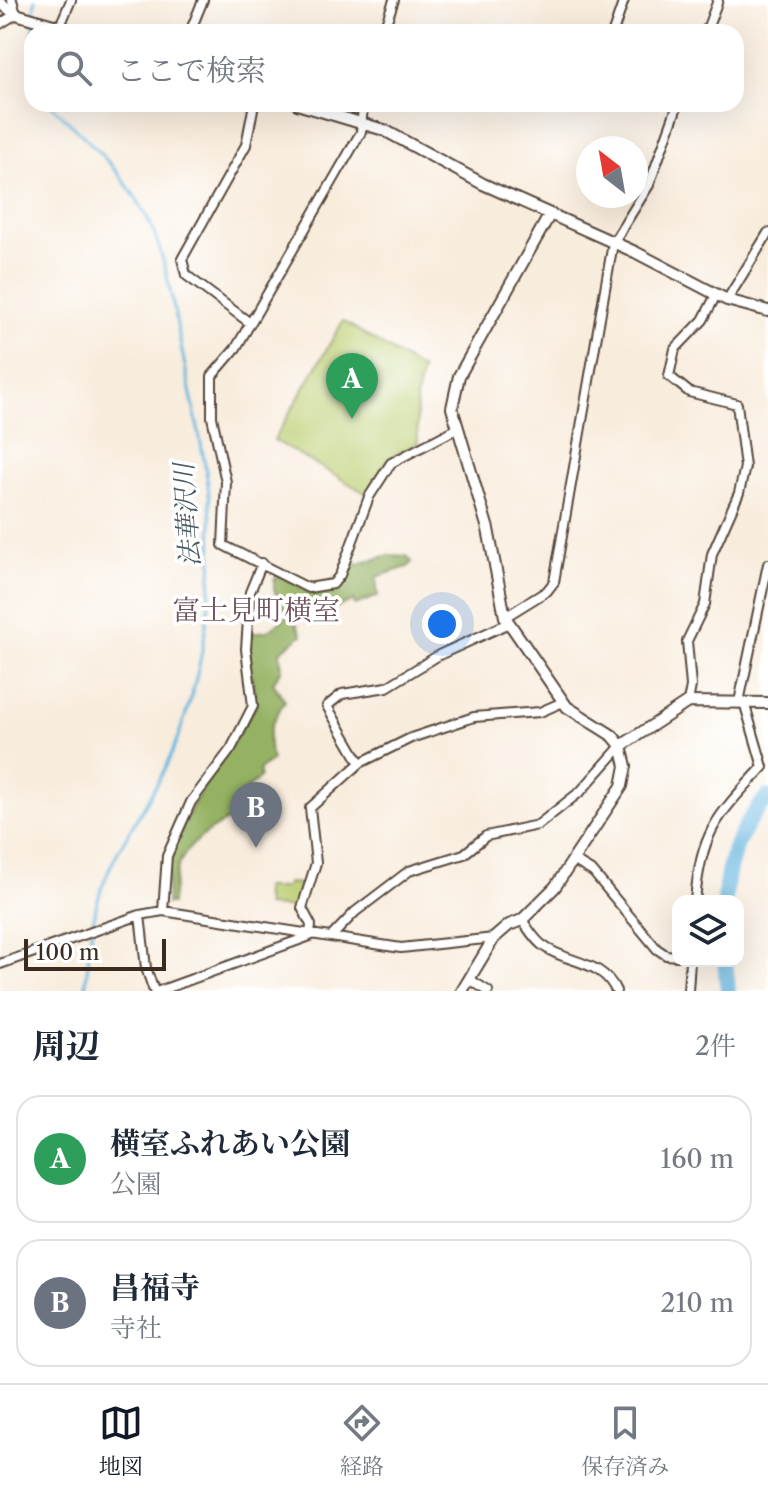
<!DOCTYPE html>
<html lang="ja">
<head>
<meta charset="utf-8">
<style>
	body { margin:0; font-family:"Libre Caslon Text","Noto Serif JP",serif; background:#f2f2f3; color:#1f2937 }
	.controls { position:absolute; right:24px; bottom:24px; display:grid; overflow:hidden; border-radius:16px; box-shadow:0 8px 32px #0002 }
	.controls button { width:72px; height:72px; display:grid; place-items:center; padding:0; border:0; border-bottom:2px solid #e0e1e3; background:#fff; color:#1f2937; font:40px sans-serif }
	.compass { position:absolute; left:576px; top:136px; width:72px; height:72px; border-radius:50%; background:#fff; box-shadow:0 8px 32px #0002; rotate:329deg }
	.scale { position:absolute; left:24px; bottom:20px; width:142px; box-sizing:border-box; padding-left:8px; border:4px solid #3b2a1e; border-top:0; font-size:22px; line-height:28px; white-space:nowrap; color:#3b2a1e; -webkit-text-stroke:6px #fff; paint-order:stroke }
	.you { position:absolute; left:442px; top:624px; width:28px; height:28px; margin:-20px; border:6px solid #fff; border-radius:50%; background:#1a73e8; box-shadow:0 0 0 12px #1a73e833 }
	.badge { display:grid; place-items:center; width:52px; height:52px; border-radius:50%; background:#111827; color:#fff; font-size:26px; font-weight:700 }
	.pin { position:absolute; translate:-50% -66px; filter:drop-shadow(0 2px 4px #0008) }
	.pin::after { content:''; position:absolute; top:42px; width:28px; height:24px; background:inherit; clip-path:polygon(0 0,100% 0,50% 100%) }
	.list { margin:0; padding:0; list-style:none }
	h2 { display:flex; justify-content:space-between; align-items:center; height:104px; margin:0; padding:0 32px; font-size:34px }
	h2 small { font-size:26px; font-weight:400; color:#747a83 }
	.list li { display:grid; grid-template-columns:52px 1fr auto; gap:24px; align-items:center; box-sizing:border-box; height:128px; margin:0 16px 16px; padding:0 16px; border:2px solid #e0e1e3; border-radius:24px }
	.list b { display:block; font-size:30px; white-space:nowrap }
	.list p { margin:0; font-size:26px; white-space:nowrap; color:#747a83 }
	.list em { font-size:26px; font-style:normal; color:#747a83 }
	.icon { flex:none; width:44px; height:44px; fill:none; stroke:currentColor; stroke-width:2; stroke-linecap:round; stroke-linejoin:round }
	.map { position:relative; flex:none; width:768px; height:991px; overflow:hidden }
	.search { position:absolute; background:#fff; box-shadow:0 8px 32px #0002; left:24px; right:24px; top:24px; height:88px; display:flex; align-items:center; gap:20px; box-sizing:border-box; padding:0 28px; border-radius:24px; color:#747a83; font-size:30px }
	.sheet { height:392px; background:#fff }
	nav { display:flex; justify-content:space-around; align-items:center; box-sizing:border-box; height:112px; border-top:2px solid #e0e1e3; background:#fff; font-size:22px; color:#747a83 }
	nav a { display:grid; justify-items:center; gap:4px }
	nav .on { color:#111827 }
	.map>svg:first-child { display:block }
	.green { fill:#bccf72; stroke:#7c7c48; stroke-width:2 }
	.forest { fill:#95b264; stroke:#686e41; stroke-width:2 }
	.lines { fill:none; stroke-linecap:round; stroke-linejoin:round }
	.stream { stroke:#65b5df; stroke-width:3 }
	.river { stroke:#65b5df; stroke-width:16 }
	.minor-casing { stroke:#57473a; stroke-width:12 }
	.tertiary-casing { stroke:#57473a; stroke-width:14 }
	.minor { stroke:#fff; stroke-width:8 }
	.tertiary { stroke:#fff; stroke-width:10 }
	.labels { text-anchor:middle; stroke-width:7; stroke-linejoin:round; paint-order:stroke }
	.water-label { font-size:26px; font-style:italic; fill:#4a5b62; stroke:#fff }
	.quarter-label { font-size:28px; fill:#6f545c; stroke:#fff }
</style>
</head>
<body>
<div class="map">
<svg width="768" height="991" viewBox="0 0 768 991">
	<rect width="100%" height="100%" fill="#fff"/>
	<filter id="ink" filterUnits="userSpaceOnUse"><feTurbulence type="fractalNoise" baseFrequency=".0125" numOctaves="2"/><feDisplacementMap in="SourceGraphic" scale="16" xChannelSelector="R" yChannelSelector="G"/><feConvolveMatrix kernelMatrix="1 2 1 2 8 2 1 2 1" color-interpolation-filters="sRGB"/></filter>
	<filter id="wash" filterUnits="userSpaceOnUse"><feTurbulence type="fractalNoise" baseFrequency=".006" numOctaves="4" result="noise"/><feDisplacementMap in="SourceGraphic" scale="32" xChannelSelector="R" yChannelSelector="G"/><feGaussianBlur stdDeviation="1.8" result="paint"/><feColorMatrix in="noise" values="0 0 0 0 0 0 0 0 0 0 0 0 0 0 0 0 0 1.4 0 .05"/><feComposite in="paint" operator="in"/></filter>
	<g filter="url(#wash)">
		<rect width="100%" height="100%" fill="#f8ecdc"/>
		<path class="green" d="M343,321L422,370L416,398L418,443L388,459L367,494L274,440Z
			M287,883L302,884L299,908L266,906L264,888H286Z"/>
		<path class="forest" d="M389,555L407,556L412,562L408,567L376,577L378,596L355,605L353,601L337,607L327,602L293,617L302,635L280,652L282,669L273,683L285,701C271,722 264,735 272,760L259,770L260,777L240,796L250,813C226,818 194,837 181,860C175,870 174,892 171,904H166L169,857L194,803L256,706L249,663L251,633L267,631L287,617L274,590V580L280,575L307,591L344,575L348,567Z"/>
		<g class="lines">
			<path class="stream" d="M34,16L35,0
				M33,32L34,24
				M50,104C86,139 120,168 145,213C166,253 172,302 181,346C189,388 199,429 206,471C220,562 208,664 173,750C154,799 118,840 101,890C90,921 89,958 85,991"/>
			<path class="river" d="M725,901C726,862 741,824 768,797
				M725,961L728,991"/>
		</g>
	</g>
	<g filter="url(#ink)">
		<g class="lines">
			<defs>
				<path id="minor" d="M0,24L16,14L12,0
					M60,26L71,0
					M190,32L203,0
					M383,32L394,0
					M613,32L624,0
					M706,32L718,0
					M363,104L361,132L236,348L212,376V417L226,482L223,545L308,588L333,584L340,575L369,497L391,463L458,428
					M727,300L768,233
					M250,323L186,275L182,259L246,145L254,104
					M505,617L547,591L554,582L613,243L649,185L678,104
					M688,702L691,686L687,641L705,604L712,554L739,493L745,467L737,404L689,392L669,376L675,349L703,320L716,295
					M739,702L768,564
					M360,763L327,706L342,694L387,687L439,655L509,623
					M573,860L593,872L657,949L666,955L678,956
					M695,901C701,831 717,816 763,767L744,702
					M163,911L167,856L191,802L231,749L253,706L246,649L250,592L262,563
					M140,915L146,968L154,991
					M522,920C528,928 534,939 542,945C566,964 602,959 616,991
					M332,936L355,912L409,871L464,854L486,836L538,825L581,791L621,746
					M0,964L140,915L163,911L401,948L494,938
					M469,979L488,991
					M159,991L310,936L311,925L302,908L316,863L310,808L360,763L411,738L474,717L540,712L563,702
					M688,991L690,961"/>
				<path id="tertiary" d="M0,3L16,14L77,32
					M297,104L384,130L483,184L635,252L727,300L768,311
					M621,746L688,702L768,703
					M462,991L494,938L509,925L522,920L555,887L622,786L626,766L621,746L613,736L567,707L505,617L488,529L452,408L459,376L550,214"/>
			</defs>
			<use href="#minor" class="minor-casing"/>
			<use href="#tertiary" class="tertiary-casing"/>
			<use href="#minor" class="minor"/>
			<use href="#tertiary" class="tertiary"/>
		</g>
	</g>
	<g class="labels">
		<g class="water-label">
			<text transform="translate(187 515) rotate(-94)" y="9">法華沢川</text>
		</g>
		<g class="quarter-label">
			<text x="256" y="620">富士見町横室</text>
		</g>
	</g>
</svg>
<div class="controls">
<button><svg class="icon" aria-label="layers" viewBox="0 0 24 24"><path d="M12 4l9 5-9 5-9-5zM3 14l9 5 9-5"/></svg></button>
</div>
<svg class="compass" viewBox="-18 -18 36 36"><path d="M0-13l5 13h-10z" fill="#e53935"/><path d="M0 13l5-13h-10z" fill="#747a83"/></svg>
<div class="scale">100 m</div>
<div class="you"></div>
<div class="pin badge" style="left:352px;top:419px;background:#2e9e5b">A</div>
<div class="pin badge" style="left:256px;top:848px;background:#6b7280">B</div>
<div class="search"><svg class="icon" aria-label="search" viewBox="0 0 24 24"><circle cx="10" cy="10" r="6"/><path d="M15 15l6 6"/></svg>ここで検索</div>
</div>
<section class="sheet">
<h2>周辺<small>2件</small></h2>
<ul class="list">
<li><span class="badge" style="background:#2e9e5b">A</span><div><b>横室ふれあい公園</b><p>公園</p></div><em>160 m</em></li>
<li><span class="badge" style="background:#6b7280">B</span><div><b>昌福寺</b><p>寺社</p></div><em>210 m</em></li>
</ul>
</section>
<nav>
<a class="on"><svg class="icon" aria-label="map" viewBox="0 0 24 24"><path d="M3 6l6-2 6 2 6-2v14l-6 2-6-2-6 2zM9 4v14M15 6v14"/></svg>地図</a>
<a><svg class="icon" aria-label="directions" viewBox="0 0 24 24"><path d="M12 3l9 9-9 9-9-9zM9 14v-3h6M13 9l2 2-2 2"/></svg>経路</a>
<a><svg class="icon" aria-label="saved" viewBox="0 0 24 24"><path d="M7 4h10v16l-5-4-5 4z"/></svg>保存済み</a>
</nav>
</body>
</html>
